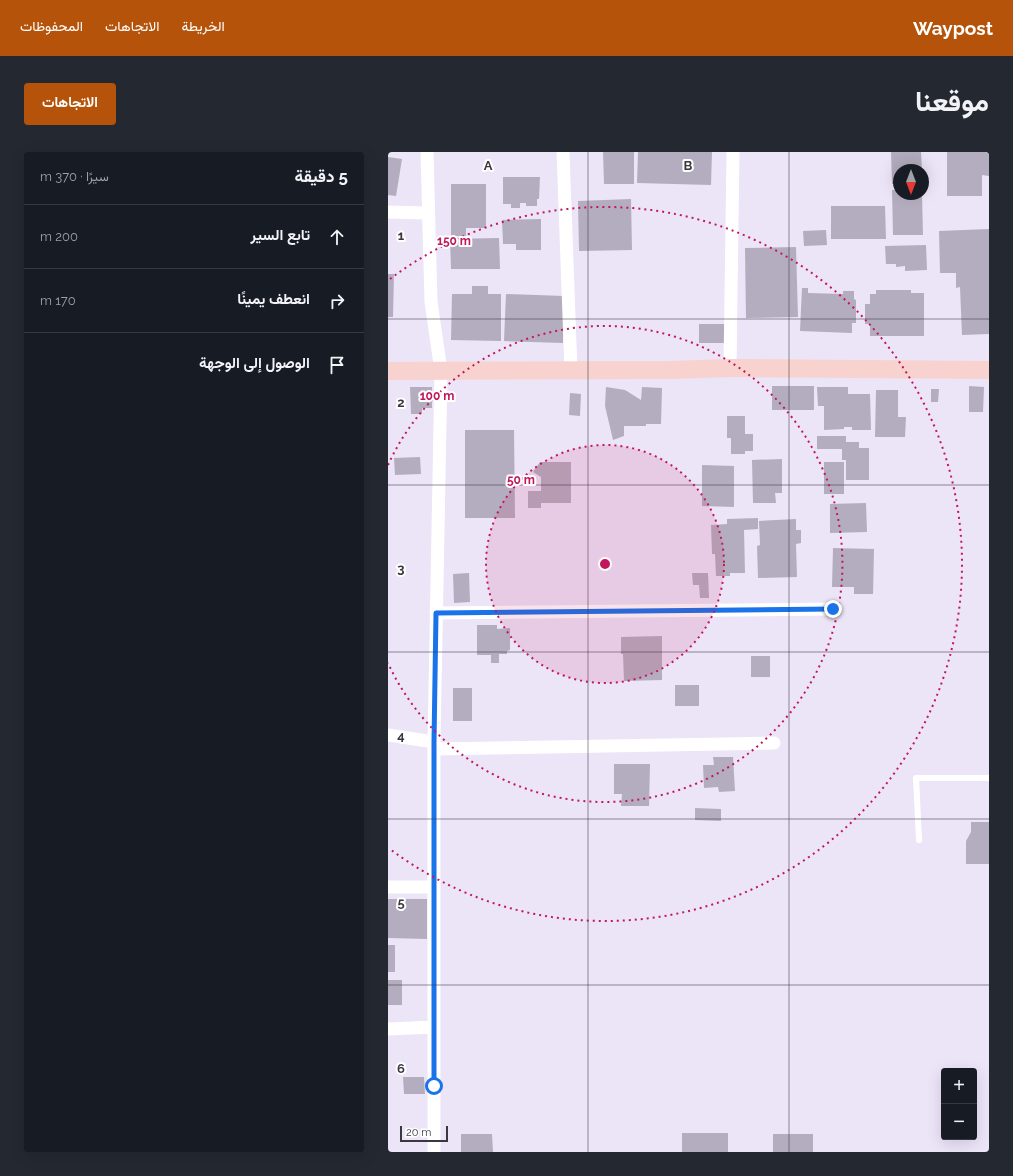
<!DOCTYPE html>
<html lang="ar">
<head>
<meta charset="utf-8">
<style>
	body { margin:0; font-family:Raleway,Vazirmatn,sans-serif; background:#242831; color:#f1f3f6; direction:rtl }
	.controls { position:absolute; right:12px; bottom:12px; display:grid; overflow:hidden; border-radius:4px; box-shadow:0 4px 16px #0002 }
	.controls button { width:36px; height:36px; display:grid; place-items:center; padding:0; border:0; border-bottom:1px solid #363941; background:#171b24; color:#f1f3f6; font:20px sans-serif }
	.compass { position:absolute; left:505px; top:12px; width:36px; height:36px; border-radius:50%; background:#171b24; box-shadow:0 4px 16px #0002; rotate:180deg }
	.scale { position:absolute; left:12px; bottom:10px; width:48px; box-sizing:border-box; padding-left:4px; border:2px solid #3a373f; border-top:0; font-size:11px; line-height:14px; white-space:nowrap; color:#3a373f; -webkit-text-stroke:3px #fff; paint-order:stroke }
	.stop { position:absolute; width:12px; height:12px; margin:-9px; border:3px solid #1a73e8; border-radius:50%; background:#fff }
	.stop.end { background:#1a73e8; border-color:#fff; box-shadow:0 1px 4px #0008 }
	.list { margin:0; padding:0; list-style:none }
	h2 { display:flex; justify-content:space-between; align-items:center; height:52px; margin:0; padding:0 16px; font-size:17px }
	h2 small { font-size:13px; font-weight:400; color:#9ea1a6 }
	.list li { display:grid; grid-template-columns:26px 1fr auto; gap:12px; align-items:center; box-sizing:border-box; height:64px; padding:0 16px; border-top:1px solid #363941 }
	.list b { display:block; font-size:15px; white-space:nowrap }
	.list em { font-size:13px; font-style:normal; color:#9ea1a6 }
	.icon { flex:none; width:22px; height:22px; fill:none; stroke:currentColor; stroke-width:2; stroke-linecap:round; stroke-linejoin:round }
	.map { position:relative; flex:none; width:601px; height:1000px; overflow:hidden; direction:ltr; border-radius:4px }
	header { display:flex; align-items:center; gap:24px; box-sizing:border-box; height:56px; padding:0 20px; background:#b45309; color:#fff }
	header strong { font-size:19px }
	nav { display:flex; gap:22px; margin-inline-start:auto; font-size:14px }
	.intro { display:flex; align-items:center; justify-content:space-between; box-sizing:border-box; height:96px; padding:0 24px }
	h1 { margin:0; font-size:28px }
	.button { padding:10px 18px; border-radius:4px; background:#b45309; color:#fff; font-size:14px; font-weight:700 }
	main { display:flex; gap:24px; padding:0 24px }
	aside { flex:1; background:#171b24; border-radius:4px; box-shadow:0 4px 16px #0002 }
	.map>svg:first-child { display:block }
	.building { fill:#b4adbf }
	.lines { fill:none; stroke-linecap:round; stroke-linejoin:round }
	.lane { stroke:#fff; stroke-width:6 }
	.street { stroke:#fff; stroke-width:13 }
	.secondary { stroke:#f7d2cf; stroke-width:18 }
	.route { stroke:#1a73e8; stroke-width:5 }
	.grid { fill:none; stroke:#3a373f; stroke-width:1; stroke-opacity:0.55 }
	.ring { fill:none; stroke:#c2185b; stroke-width:2; stroke-dasharray:2 4 }
	.grid-label { font-size:13px; text-anchor:middle; font-weight:bold; fill:#3a373f; stroke:#fff; stroke-width:4; stroke-linejoin:round; paint-order:stroke }
	.centre { fill:#c2185b; stroke:#fff; stroke-width:2 }
	.ring-label { font-size:12px; text-anchor:middle; font-weight:bold; fill:#c2185b; stroke:#fff; stroke-width:4; stroke-linejoin:round; paint-order:stroke }
</style>
</head>
<body>
<header>
<strong>Waypost</strong>
<nav><a>الخريطة</a><a>الاتجاهات</a><a>المحفوظات</a></nav>
</header>
<div class="intro"><h1>موقعنا</h1><a class="button">الاتجاهات</a></div>
<main>
<div class="map">
<svg width="601" height="1000" viewBox="0 0 601 1000">
	<rect width="100%" height="100%" fill="#ece4f7"/>
	<path class="building" d="M215,0H246V32H216Z
		M250,0H324L323,33L249,31Z
		M503,0H533L534,18H511V32H504Z
		M559,0H601V24L594,23V44H559Z
		M0,5L14,7L8,44L0,43Z
		M115,25H152L151,47H149V54H138V51H132V56H123V52H115Z
		M63,32H98V76H78V84H63Z
		M504,38H511V42H534L535,83H505Z
		M243,47L244,98L191,99L190,49Z
		M443,54H497L498,87H443Z
		M153,67V98H128V92H115L114,68Z
		M601,77V182L574,183L572,135L568,136V121H552L551,79Z
		M438,78L439,93L416,94L415,79Z
		M111,86L112,117H63L62,87Z
		M538,93L539,118L517,119V114L508,115V112H498L497,94Z
		M408,95L410,165L358,166L357,96Z
		M0,122H6L5,165H0Z
		M84,134H100V142H113V189L63,188L64,142H84Z
		M414,136H420V141L455,142V139H466V147L468,148V171H464V181L412,179Z
		M488,138H523V141H536V184H482V172H477V152H482V142H488Z
		M118,142L176,144L175,191L116,189Z
		M311,172H337V191H311Z
		M384,234H426V258H384Z
		M581,234L596,235L595,260H581Z
		M22,235H44V256H34V262H23Z
		M218,235L237,238L253,248L254,235L274,236L273,272H258V274H236V284L225,288L217,254Z
		M429,235H460V242H482L483,278H464V275H456V277L436,278V254H430Z
		M543,237H551L550,250H543Z
		M488,238H510V265H518L517,285H487Z
		M182,241L193,242L192,264L181,263Z
		M339,264H357V282H365V299H357V302H343V286H339Z
		M77,278H126L127,366H77Z
		M429,284H458V290H471V296H481V328H458V308H454V297H429Z
		M32,305L33,322L7,323L6,306Z
		M394,307V341H387L388,351H365L364,308Z
		M152,310H183V351H153V356H140V339H153V325L145,320Z
		M436,310H456V342H436Z
		M314,313L346,314V355L314,354Z
		M478,351L479,380L442,381V352Z
		M370,366V377L356,378L357,421H342V424H328L327,402H324L323,373L339,372V367Z
		M408,367V378H413V391L408,392L409,425L370,426L369,394L372,393L371,369Z
		M445,396L486,397L485,442H466V435H444Z
		M81,421L82,450L66,451L65,422Z
		M304,421H320L321,446H312L311,433H305Z
		M89,473H109V477L122,476V498L119,499V502H111V511H103V503H89Z
		M274,484V528L236,529L235,502H233V485Z
		M363,504H382V525H363Z
		M287,533H311V554H287Z
		M65,536H84V569H65Z
		M325,605H345L347,639L331,640L330,635L316,636L315,613H326Z
		M226,612H262L261,654H233L234,642H226Z
		M307,656L333,657V669L307,668Z
		M583,670H601V712H578V689L583,680Z
		M0,747H39V787L0,786Z
		M0,793H7V820H0Z
		M0,828H14V853H0Z
		M15,925H36L37,942H16Z
		M294,981H340V1000H294Z
		M73,982H104L105,1000H73Z
		M385,982H425V1000H385Z"/>
	<g class="lines">
		<path class="lane" d="M531,688L528,626H601"/>
		<path class="street" d="M39,0L43,150L53,219L46,590V1000
			M175,0L183,219
			M0,60L40,61
			M342,216L345,0
			M48,461L445,457
			M0,583L46,590
			M46,597L386,591
			M0,735H46
			M0,877L46,875"/>
		<path class="secondary" d="M0,219L283,218L342,216L601,218"/>
	</g>
	<g class="lines">
		<path class="route" d="M46,934V590L48,461L445,457"/>
	</g>
	<path class="grid" d="M200,0V1000M401,0V1000M0,167H601M0,333H601M0,500H601M0,667H601M0,833H601"/>
	<circle cx="217" cy="412" r="119" fill="#c2185b" fill-opacity=".12"/>
	<g class="ring">
		<circle cx="217" cy="412" r="119"/>
		<path d="M0 313A238 238 0 1 1 0 511"/>
		<path d="M2 127A357 357 0 1 1 2 697"/>
	</g>
	<g class="grid-label">
		<text x="100" y="18">A</text>
		<text x="300" y="18">B</text>
		<text x="13" y="88">1</text>
		<text x="13" y="255">2</text>
		<text x="13" y="421">3</text>
		<text x="13" y="588">4</text>
		<text x="13" y="755">5</text>
		<text x="13" y="921">6</text>
	</g>
	<circle cx="217" cy="412" r="6" class="centre"/>
	<g class="ring-label">
		<text x="66" y="93">150 m</text>
		<text x="49" y="248">100 m</text>
		<text x="133" y="332">50 m</text>
	</g>
</svg>
<div class="controls">
<button>+</button>
<button>−</button>
</div>
<svg class="compass" viewBox="-18 -18 36 36"><path d="M0-13l5 13h-10z" fill="#e53935"/><path d="M0 13l5-13h-10z" fill="#9ea1a6"/></svg>
<div class="scale">20 m</div>
<div class="stop" style="left:46px;top:934px"></div>
<div class="stop end" style="left:445px;top:457px"></div>
</div>
<aside>
<h2>5 دقيقة<small>سيرًا · 370 m</small></h2>
<ul class="list">
<li><svg class="icon" aria-label="ahead" viewBox="0 0 24 24"><path d="M12 20V5M6 11l6-6 6 6"/></svg><div><b>تابع السير</b></div><em>200 m</em></li>
<li><svg class="icon" aria-label="right" viewBox="0 0 24 24"><path d="M7 20v-9h11M14 6l5 5-5 5"/></svg><div><b>انعطف يمينًا</b></div><em>170 m</em></li>
<li><svg class="icon" aria-label="arrive" viewBox="0 0 24 24"><path d="M6 21V4h12l-3 4 3 4H6"/></svg><div><b>الوصول إلى الوجهة</b></div></li>
</ul>
</aside>
</main>
</body>
</html>
